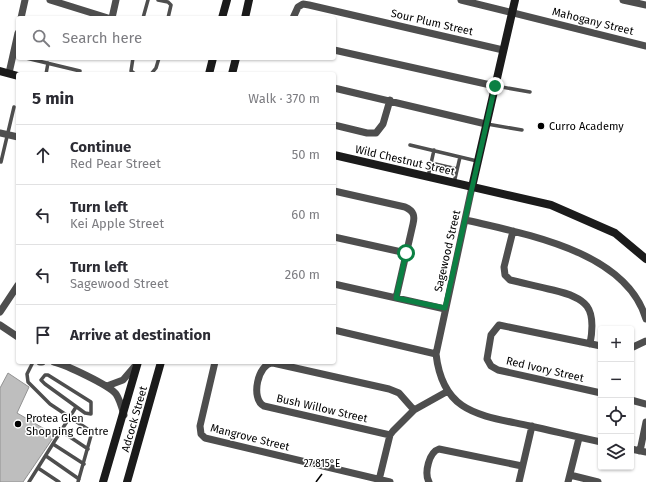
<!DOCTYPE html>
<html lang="en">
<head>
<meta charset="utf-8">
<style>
	body { margin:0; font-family:"Fira Sans",sans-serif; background:#f2f2f3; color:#2b2b33 }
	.controls { position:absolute; right:12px; bottom:12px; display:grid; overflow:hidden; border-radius:4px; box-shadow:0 1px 3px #0004 }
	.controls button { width:36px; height:36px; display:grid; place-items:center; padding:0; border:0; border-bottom:1px solid #e1e1e2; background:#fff; color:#2b2b33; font:20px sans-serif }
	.stop { position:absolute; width:12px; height:12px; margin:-9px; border:3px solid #0b8043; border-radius:50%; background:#fff }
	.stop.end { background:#0b8043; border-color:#fff; box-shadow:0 1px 4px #0008 }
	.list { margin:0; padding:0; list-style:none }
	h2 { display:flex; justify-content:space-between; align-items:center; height:52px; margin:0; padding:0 16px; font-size:17px }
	h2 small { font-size:13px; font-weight:400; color:#7c7c81 }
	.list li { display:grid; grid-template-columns:26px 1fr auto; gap:12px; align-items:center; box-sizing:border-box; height:60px; padding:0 16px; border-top:1px solid #e1e1e2 }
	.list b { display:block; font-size:15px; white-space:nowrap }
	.list p { margin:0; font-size:13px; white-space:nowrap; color:#7c7c81 }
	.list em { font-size:13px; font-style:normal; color:#7c7c81 }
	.icon { flex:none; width:22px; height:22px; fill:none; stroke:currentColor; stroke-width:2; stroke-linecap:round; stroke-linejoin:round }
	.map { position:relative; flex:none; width:646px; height:482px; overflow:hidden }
	.search { position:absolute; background:#fff; box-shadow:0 1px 3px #0004; left:16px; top:16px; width:320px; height:44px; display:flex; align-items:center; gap:10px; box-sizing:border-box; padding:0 14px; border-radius:4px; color:#7c7c81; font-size:15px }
	.panel { position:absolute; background:#fff; box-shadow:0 1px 3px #0004; left:16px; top:72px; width:320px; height:292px; border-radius:4px }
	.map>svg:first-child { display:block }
	.building { fill:#bebebe; stroke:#929292 }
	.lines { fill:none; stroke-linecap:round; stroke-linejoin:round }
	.lane { stroke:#4e4e4e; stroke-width:3.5 }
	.street { stroke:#4e4e4e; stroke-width:7 }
	.secondary { stroke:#1b1b1b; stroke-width:8 }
	.route { stroke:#0b8043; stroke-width:5 }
	.ticks { fill:none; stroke:#000; stroke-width:1.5 }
	.poi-dot { fill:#000; stroke:#fff; stroke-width:1.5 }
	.labels { text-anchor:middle; stroke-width:3; stroke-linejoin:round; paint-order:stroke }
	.street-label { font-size:11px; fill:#000; stroke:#fff }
	.poi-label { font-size:11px; fill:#000; stroke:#fff; text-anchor:start }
	.ticks-label { font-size:10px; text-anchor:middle; fill:#000; stroke:#fff; stroke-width:3; stroke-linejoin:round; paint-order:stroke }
</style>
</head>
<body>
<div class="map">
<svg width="646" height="482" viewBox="0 0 646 482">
	<rect width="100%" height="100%" fill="#fff"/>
	<path class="building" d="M8,373L29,387L17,413L55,435L23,482H0V388Z"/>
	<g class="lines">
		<path class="lane" d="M158,0L168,2L171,5L168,18
			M143,18L148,0
			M26,58L80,71
			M133,58L131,71L135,74
			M46,74L48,63
			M151,74L156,68L159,58
			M496,86L530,92
			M487,124L522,130
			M410,145L477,161
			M1,162L14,107
			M431,163L457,169
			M428,177L434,150
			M454,183L460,157
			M33,362L27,374L28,382L50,404L92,432L78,482
			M45,375H48L91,402V414L85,413L45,384L41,380Z
			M61,431L88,449
			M53,444L84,464
			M46,456L79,479
			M38,468L59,482
			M29,482L76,407"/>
		<path class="street" d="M50,0L108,18
			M461,0L646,46
			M623,0L646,5
			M21,18L25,0
			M112,18L116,0
			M293,18L298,7L303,4L309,5L503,50
			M334,50L495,86
			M9,73L18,33
			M334,88L486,124
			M334,125L367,133H376L383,124L390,100
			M0,133L18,137
			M472,187L436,354C443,414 480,415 530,426C553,431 577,437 601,442
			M334,191L405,207C414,211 415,216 413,224L396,298
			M466,220C525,234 626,251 646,319
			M513,231L504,267L505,275L510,280C524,283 538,287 553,290C587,298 597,307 590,344
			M334,237L406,253
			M334,284L445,309
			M0,312L18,285
			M0,325L18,337
			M334,330L436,354
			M601,346L499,325L491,335L487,359L491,366L498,370L601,393
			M631,348L646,341
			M40,362H42
			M54,362C66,365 109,385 116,394C120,400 122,408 124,415
			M215,362L200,426L201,434L205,438L390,482
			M107,386L123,380L135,366
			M631,400L646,404
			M390,435L264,406C250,399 258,363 273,363L389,389L399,393L414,410
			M631,449L646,452
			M640,451L646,422
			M570,475L598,482
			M379,480L390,435L393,431L414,410L448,391
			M429,482C424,473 429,452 439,449L522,466
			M519,482L532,426
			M568,482L579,438"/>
		<path class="secondary" d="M222,18L227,0
			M245,18L249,0
			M0,71L18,76
			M209,74L213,58
			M232,74L236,58
			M334,155L551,205L615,233L646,259
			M472,187L515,0
			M103,482L138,362
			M127,482L161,362"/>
	</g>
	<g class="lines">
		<path class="route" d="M406,253L396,298L445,308L495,86"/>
	</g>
	<path class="ticks" d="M316,482L322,474"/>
	<g class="poi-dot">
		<circle cx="541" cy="126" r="4"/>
		<circle cx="18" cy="424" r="4"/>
	</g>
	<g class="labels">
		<g class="street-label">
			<text transform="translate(593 21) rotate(14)" y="4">Mahogany Street</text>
			<text transform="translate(432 22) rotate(13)" y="4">Sour Plum Street</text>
			<text transform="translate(405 160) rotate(13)" y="4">Wild Chestnut Street</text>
			<text transform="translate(447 251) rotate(-77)" y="4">Sagewood Street</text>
			<text transform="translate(545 369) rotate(13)" y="4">Red Ivory Street</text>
			<text transform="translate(322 408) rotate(13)" y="4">Bush Willow Street</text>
			<text transform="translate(134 419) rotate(-74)" y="4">Adcock Street</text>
			<text transform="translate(250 437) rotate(14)" y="4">Mangrove Street</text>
		</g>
		<g class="poi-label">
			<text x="549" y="130">Curro Academy</text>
			<text x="26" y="422">Protea Glen<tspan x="26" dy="13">Shopping Centre</tspan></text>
		</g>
	</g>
	<g class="ticks-label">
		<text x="322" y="467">27.815°E</text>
	</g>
</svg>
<div class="controls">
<button>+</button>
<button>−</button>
<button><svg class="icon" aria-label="locate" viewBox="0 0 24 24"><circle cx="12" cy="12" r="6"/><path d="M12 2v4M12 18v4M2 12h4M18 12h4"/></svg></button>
<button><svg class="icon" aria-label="layers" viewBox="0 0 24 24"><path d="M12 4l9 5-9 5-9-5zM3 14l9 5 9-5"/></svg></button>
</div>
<div class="stop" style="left:406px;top:253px"></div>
<div class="stop end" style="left:495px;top:86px"></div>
<div class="search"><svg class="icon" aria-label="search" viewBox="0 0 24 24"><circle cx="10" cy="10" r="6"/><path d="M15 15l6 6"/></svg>Search here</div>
<section class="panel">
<h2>5 min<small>Walk · 370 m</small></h2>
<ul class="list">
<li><svg class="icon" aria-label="ahead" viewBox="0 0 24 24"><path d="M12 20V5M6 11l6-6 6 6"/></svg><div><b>Continue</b><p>Red Pear Street</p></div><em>50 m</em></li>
<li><svg class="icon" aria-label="left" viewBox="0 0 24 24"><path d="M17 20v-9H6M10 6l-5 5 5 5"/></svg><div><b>Turn left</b><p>Kei Apple Street</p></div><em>60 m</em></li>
<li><svg class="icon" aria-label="left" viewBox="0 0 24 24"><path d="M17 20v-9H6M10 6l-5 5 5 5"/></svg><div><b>Turn left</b><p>Sagewood Street</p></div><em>260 m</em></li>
<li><svg class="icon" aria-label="arrive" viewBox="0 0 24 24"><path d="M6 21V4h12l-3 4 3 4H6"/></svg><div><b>Arrive at destination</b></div></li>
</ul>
</section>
</div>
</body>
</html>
